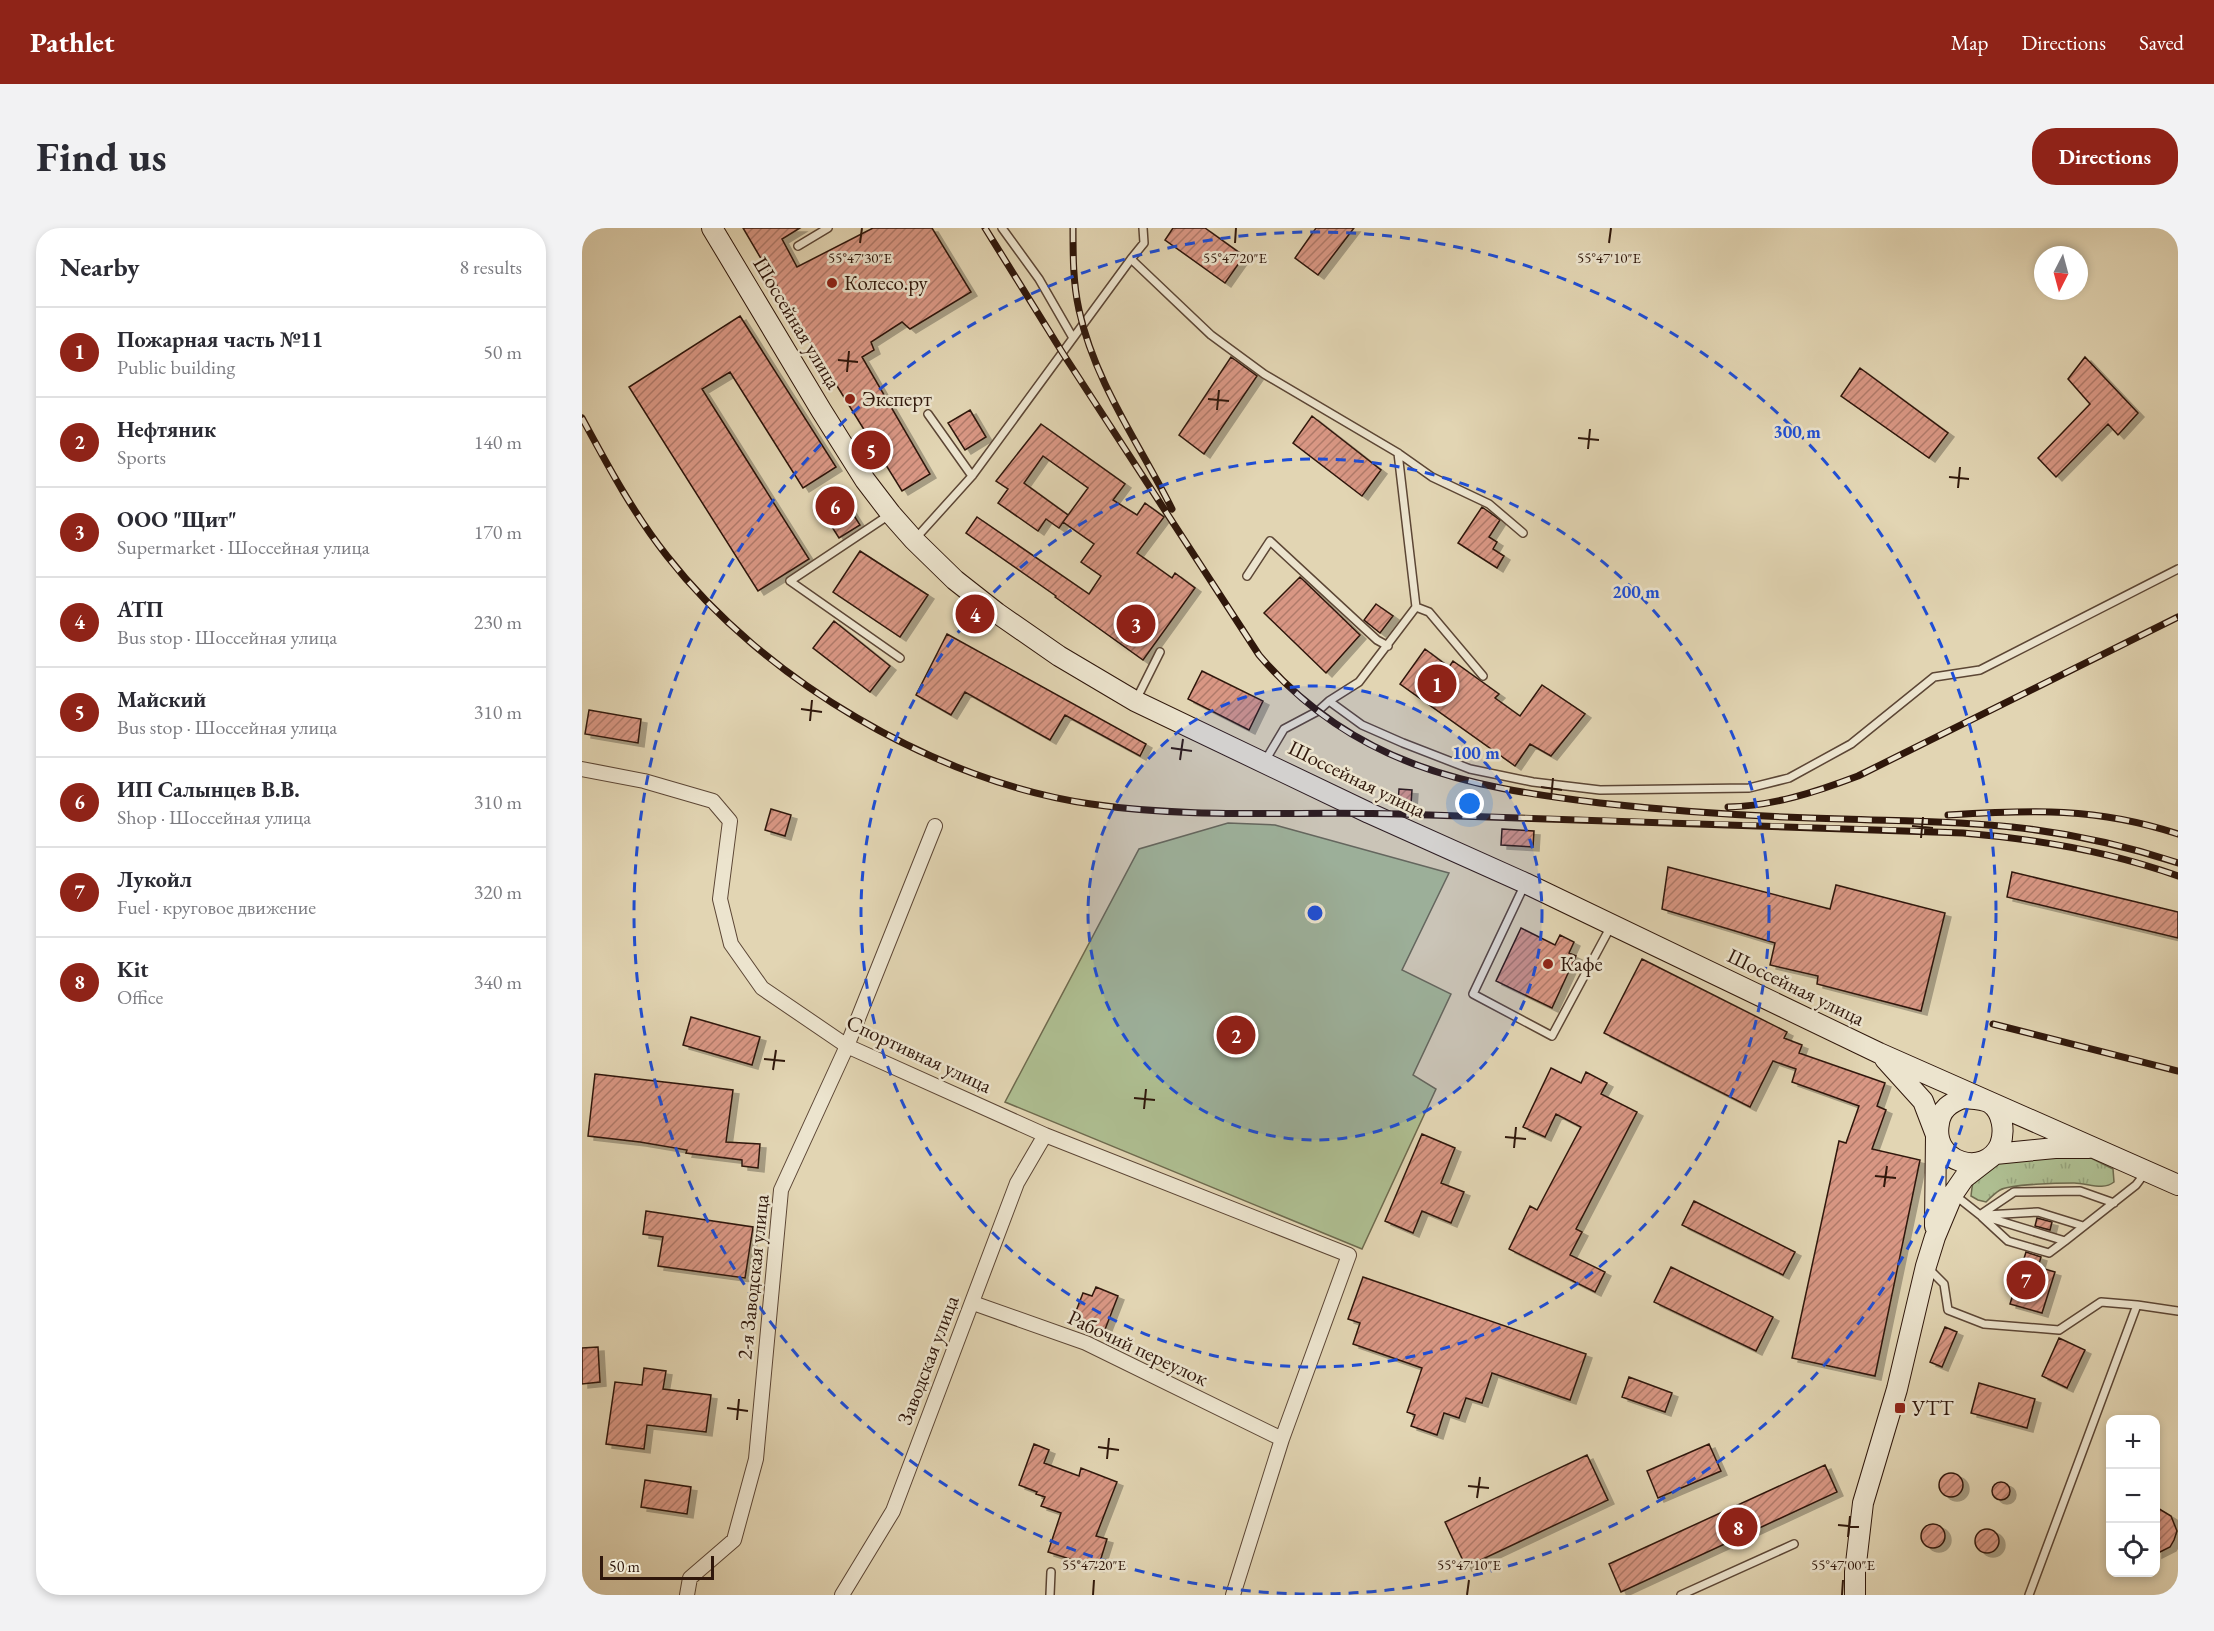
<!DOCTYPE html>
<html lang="en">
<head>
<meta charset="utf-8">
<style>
	body { margin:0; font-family:"EB Garamond",serif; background:#f2f2f3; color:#2b2b33 }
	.controls { position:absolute; right:18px; bottom:18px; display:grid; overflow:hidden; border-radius:12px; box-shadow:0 3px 9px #0003 }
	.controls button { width:54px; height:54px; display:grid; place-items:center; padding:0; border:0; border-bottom:2px solid #e1e1e2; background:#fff; color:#2b2b33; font:30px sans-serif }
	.compass { position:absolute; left:1452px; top:18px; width:54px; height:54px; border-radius:50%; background:#fff; box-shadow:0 3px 9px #0003; rotate:186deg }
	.scale { position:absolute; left:18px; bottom:15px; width:114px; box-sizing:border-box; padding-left:6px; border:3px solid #2f170b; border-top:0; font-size:16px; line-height:21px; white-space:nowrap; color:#2f170b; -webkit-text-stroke:4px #ece4ce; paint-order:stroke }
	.you { position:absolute; left:888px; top:576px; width:21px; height:21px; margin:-15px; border:4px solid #fff; border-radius:50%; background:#1a73e8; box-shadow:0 0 0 9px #1a73e833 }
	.badge { display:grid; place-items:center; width:39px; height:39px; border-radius:50%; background:#8f2418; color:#fff; font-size:20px; font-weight:700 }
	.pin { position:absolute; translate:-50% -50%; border:3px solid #fff; box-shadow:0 2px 6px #0006 }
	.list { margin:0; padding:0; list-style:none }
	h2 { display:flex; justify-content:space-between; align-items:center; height:78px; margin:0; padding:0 24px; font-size:26px }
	h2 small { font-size:20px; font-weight:400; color:#7c7c81 }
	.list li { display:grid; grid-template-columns:39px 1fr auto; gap:18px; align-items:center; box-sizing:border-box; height:90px; padding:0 24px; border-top:2px solid #e1e1e2 }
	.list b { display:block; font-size:22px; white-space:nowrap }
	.list p { margin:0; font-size:20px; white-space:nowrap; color:#7c7c81 }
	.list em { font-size:20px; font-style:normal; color:#7c7c81 }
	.icon { flex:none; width:33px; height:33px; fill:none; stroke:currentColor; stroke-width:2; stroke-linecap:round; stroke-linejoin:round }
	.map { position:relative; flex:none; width:1596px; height:1367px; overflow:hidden; border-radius:24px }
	header { display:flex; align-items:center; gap:36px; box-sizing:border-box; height:84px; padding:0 30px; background:#8f2418; color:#fff }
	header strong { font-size:28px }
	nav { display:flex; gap:33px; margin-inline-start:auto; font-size:21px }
	.intro { display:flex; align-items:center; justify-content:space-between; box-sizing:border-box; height:144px; padding:0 36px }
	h1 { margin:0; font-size:42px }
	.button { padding:15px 27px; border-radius:24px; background:#8f2418; color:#fff; font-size:21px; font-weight:700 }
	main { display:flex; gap:36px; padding:0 36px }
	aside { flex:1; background:#fff; border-radius:24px; box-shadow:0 3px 9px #0003 }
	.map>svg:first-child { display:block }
	.grass { fill:url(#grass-tufts); stroke:#6e6a4e; stroke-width:1.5 }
	.pitch { fill:#aebe91; stroke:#6e6a4e; stroke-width:1.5 }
	.building { fill:url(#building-hatch); stroke:#2f170b; stroke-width:1.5; filter:url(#shadow) }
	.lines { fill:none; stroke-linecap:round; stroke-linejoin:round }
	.lane-casing { stroke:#5c4635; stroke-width:10 }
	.street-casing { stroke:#5c4635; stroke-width:16 }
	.secondary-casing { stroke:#2f170b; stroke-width:22 }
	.lane { stroke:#ece4ce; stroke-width:7 }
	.street { stroke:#ece4ce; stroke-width:14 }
	.secondary { stroke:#ece4ce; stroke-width:20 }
	.rail-casing { stroke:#2f170b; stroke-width:7 }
	.rail { stroke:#ece4ce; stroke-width:4.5; stroke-dasharray:14; stroke-linecap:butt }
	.ticks { fill:none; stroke:#2f170b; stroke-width:2 }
	.ring { fill:none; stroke:#1d4ed8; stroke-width:3; stroke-dasharray:10 8 }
	.poi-dot { fill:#8f2418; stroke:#ece4ce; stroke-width:2 }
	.labels { text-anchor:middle; stroke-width:5; stroke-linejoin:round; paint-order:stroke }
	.poi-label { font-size:21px; fill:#2f170b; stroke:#ece4ce; text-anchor:start }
	.street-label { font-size:21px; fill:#2f170b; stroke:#ece4ce }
	.ticks-label { font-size:15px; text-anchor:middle; fill:#2f170b; stroke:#ece4ce; stroke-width:5; stroke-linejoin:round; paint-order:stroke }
	.centre { fill:#1d4ed8; stroke:#ece4ce; stroke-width:3 }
	.ring-label { font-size:18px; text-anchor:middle; font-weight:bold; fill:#1d4ed8; stroke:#ece4ce; stroke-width:5; stroke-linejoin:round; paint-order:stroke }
</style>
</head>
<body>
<header>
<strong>Pathlet</strong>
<nav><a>Map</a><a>Directions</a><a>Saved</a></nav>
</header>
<div class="intro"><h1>Find us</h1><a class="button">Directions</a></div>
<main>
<aside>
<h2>Nearby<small>8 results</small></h2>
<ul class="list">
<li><span class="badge">1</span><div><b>Пожарная часть №11</b><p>Public building</p></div><em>50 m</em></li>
<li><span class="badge">2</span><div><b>Нефтяник</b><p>Sports</p></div><em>140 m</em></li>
<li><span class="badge">3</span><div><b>ООО &quot;Щит&quot;</b><p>Supermarket · Шоссейная улица</p></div><em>170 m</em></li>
<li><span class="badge">4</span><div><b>АТП</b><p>Bus stop · Шоссейная улица</p></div><em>230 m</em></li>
<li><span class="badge">5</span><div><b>Майский</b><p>Bus stop · Шоссейная улица</p></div><em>310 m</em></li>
<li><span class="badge">6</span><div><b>ИП Салынцев В.В.</b><p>Shop · Шоссейная улица</p></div><em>310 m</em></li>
<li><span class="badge">7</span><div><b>Лукойл</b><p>Fuel · круговое движение</p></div><em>320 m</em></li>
<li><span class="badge">8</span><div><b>Kit</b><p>Office</p></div><em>340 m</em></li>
</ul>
</aside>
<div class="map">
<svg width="1596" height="1367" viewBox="0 0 1596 1367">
	<defs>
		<pattern id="grass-tufts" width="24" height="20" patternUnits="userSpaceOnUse" patternTransform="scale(1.5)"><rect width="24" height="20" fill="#aebe91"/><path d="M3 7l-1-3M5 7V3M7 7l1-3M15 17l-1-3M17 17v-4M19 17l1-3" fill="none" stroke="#96a37c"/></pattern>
		<pattern id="building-hatch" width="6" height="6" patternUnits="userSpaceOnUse" patternTransform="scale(1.5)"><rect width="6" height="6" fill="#d99784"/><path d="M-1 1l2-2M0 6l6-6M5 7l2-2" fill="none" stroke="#b07a6a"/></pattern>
		<filter id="shadow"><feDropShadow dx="6" dy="4" stdDeviation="0" flood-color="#0004"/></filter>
	</defs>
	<rect width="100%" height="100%" fill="#e2d5b3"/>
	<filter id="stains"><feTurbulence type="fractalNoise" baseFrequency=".00333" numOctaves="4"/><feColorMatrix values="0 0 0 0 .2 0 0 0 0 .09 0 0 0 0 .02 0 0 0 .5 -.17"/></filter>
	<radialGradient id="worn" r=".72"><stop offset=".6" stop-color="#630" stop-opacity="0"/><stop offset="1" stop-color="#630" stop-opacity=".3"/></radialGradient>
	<path class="grass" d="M1505,928L1531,941L1532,954C1521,963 1506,955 1492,955C1479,955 1428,956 1418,962C1413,965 1408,970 1404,974L1396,972L1389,968C1390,960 1390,952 1396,946C1416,924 1477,928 1505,928Z"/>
	<path class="pitch" d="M646,595L693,597L867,645L820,742L869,766L831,847L854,861L780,1021L423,874L557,621Z"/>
	<path class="building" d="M161,0H218L200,11L215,39L291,0H350L389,64L328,101L320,94L289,114L292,122L280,129L348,246L320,263L234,124Z
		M591,0H623L662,28L643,55L583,12Z
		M734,0H772L736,47L713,30Z
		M158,88L254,239L221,260L148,144L120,161L227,331L176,363L47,159Z
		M649,129L675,148L622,226L597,207Z
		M1503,129L1556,185L1536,207L1526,196L1474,249L1456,230L1508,176L1486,151Z
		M1278,140L1366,205L1347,230L1259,168Z
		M388,182L404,209L383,222L366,195Z
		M730,188L799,242L780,268L711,215Z
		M459,196L543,256L531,272L555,287L563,275L582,289L555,325L590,350L593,345L613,360L561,432L473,369L474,368L384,305L395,289L507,366L519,348L499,334L512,316L481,294L506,260L461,228L442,255L486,287L477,300L464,291L456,303L416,275L426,261L414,253Z
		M257,264L278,297L257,310L236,277Z
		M900,279L918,292L907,309L915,314L911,321L922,328L915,340L876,315Z
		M278,323L346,367L318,409L251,364Z
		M718,349L778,407L744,445L682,385Z
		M794,376L811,388L798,405L782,392Z
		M252,393L308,438L288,464L231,420Z
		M365,406L564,516L558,528L483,487L468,512L383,464L369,487L334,467Z
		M843,421L867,439L871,433L917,466L913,470L938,488L960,457L1003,486L969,528L948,516L933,538L818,456Z
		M620,443L681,473L667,502L606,471Z
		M7,482L59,491L56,515L3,506Z
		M817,561L830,562L829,576H816Z
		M189,581L209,587L203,608L183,602Z
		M920,601L952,603L951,619L919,617Z
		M1086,639L1248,681L1254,657L1363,685L1339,783L1235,756L1236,748L1188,737L1193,715L1080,681Z
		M1430,644L1596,684V710L1425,669Z
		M939,700L973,717L978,707L992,714L987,725L994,728L970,780L914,753Z
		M1060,731L1205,804L1202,810L1220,817L1217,825L1303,855L1295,878L1304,882L1290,921L1338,932L1293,1148L1210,1130L1257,913L1264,915L1277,878L1210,854L1214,841L1191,833L1168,879L1022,805Z
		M109,789L178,809L170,837L101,817Z
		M969,840L999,855L1004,844L1025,855L1019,866L1055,884L994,1001L1000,1004L988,1027L1023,1044L1013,1064L927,1021L948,978L955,982L999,899L974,886L963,909L941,899Z
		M13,846L151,862L144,914L178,916L176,940L160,938V932L104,925L105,922L58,914L6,908Z
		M840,906L873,920L859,955L882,964L869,995L840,983L831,1005L803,993Z
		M1112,973L1213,1024L1201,1047L1100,997Z
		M64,983L171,999L163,1050L76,1038L81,1009L61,1006Z
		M1455,990L1470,994L1468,1002L1453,998Z
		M1444,1024L1459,1029L1456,1039L1473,1044L1460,1085L1428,1076Z
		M1089,1039L1191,1089L1174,1123L1072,1074Z
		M781,1049L1004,1126L988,1172L910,1145L900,1175L884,1170L877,1190L862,1185L855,1207L829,1198L833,1187L825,1184L840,1140L771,1116L778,1095L766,1091Z
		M514,1059L536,1068L522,1104L491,1091L501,1065L510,1068Z
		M1363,1099L1375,1104L1360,1139L1348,1134Z
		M1477,1110L1503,1122L1485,1160L1460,1148Z
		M16,1119L18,1154L0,1156V1120Z
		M62,1140L84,1143L81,1161L129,1167L124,1204L65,1197L62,1221L24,1216L33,1154L60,1157Z
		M1047,1149L1090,1165L1083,1184L1040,1169Z
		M1397,1155L1453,1171L1445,1200L1389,1185Z
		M452,1216L467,1222L462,1235L497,1248L499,1240L535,1254L514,1308L525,1311L516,1340L466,1324L479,1285L459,1278L463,1269L454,1266L455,1264L437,1257Z
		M1127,1216L1139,1243L1076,1270L1065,1243Z
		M1005,1227L1026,1272L884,1339L863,1294Z
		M1243,1237L1255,1264L1039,1364L1027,1336Z
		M1357 1257a12 12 0 1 1 24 0a12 12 0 1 1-24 0Z
		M63,1252L109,1259L105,1286L59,1279Z
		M1410 1263a9 9 0 1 1 18 0a9 9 0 1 1-18 0Z
		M1574,1279L1589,1288L1595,1303L1592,1312L1588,1319L1574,1326Z
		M1339 1308a12 12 0 1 1 24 0a12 12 0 1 1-24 0Z
		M1393 1313a12 12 0 1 1 24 0a12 12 0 1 1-24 0Z"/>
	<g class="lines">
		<defs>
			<path id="lane" d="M420,0L457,51L491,110
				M216,18L246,0
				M549,31L562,15L561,0
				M346,186L390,248
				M307,287L208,353L318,430
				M334,310L390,248L549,31L629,107L682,146L816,225L850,249L907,276L941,305
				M665,348L688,313L795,412L806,418
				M834,379L847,384L901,448
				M554,472L578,424
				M747,473L780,497L821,515L888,541L951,554L1018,562L1167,560L1207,550L1269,516L1352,449L1398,442L1596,341
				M683,533L702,501L736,483L747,473L777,454L834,379L816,225
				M942,658L891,766L970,808L1029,698
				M1374,968L1398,987L1483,1013L1554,957L1563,945
				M1398,987L1432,964L1498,963L1532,975
				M1404,987L1456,984L1501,998
				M1400,989L1426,1013L1467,1025L1483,1013
				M1346,1040L1362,1056L1366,1082L1402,1096L1477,1102L1519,1074L1555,1077
				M468,1367L469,1344
				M1099,1367L1212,1316
				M1447,1367L1555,1077L1596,1083"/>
			<path id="street" d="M0,541L62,553L131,573L148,593L138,671L149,716L180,760L265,818L463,907L767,1027L700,1211L651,1367
				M391,1075L504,1115L700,1211
				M105,1367L108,1350L152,1312L174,1231L199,962L265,818L353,598
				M260,1367L311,1283L435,955L463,907"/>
			<path id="secondary" d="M130,0L239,182L283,252L309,286L332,312L373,352L415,385L477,428L553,473L787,585L943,655L1297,825L1596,957
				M1303,831L1341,873L1354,907L1353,998
				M1381,870C1389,871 1401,871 1408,875C1421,884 1423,904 1418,917C1403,950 1349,935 1357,895C1359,881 1368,875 1381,870Z
				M1273,1367V1344L1281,1275L1315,1161L1344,1038L1353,1009L1371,966L1382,950L1413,926L1473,920H1507"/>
		</defs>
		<use href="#lane" class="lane-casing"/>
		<use href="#street" class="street-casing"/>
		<use href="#secondary" class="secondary-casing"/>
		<use href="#lane" class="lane"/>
		<use href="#street" class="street"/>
		<use href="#secondary" class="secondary"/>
		<defs>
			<path id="rail" d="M403,0L480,124L677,427C770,536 883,559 1018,575C1099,584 1180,589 1261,591C1317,593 1374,593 1430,599C1487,605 1542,617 1596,635
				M491,0C491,28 491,55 497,82C513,155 557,215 590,281
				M0,190C26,238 51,285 85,328C181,451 354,554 509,576C611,591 715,583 818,586C1006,592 1194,597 1381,605C1455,611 1526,623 1596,648
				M1146,579C1191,578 1234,564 1276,548L1596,389
				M1366,587C1450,582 1514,579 1596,606
				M1411,796L1596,843"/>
		</defs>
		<use href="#rail" class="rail-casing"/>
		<use href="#rail" class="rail"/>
	</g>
	<path class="ticks" d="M278,15L280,0M653,15L654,0M1027,15L1029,0M256,132L276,134M265,144L267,123M626,171L647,173M635,182L637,162M996,210L1017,212M1006,221L1008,201M1367,249L1387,251M1376,260L1378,239M219,481L240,484M228,493L230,472M589,520L610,523M598,532L601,511M959,559L980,562M969,571L971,550M1330,598L1351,600M1339,610L1341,589M182,831L203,833M191,842L194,822M552,870L573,872M562,881L564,861M923,909L944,911M932,920L934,899M1293,948L1314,950M1302,959L1305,938M145,1180L166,1183M155,1192L157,1171M516,1219L537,1222M525,1231L527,1210M886,1258L907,1260M895,1270L898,1249M1256,1297L1277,1299M1266,1309L1268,1288M511,1367L512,1352M885,1367L887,1352M1260,1367L1261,1352"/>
	<circle cx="733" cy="685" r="227" fill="#1d4ed8" fill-opacity=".12"/>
	<g class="ring">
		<circle cx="733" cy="685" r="227"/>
		<circle cx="733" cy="685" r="454"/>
		<circle cx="733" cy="685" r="681"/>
	</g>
	<g class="poi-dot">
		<circle cx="250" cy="55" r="6"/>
		<circle cx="268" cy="171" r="6"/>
		<circle cx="966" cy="736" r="6"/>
		<rect x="1312" y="1174" width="12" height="12" rx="3"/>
	</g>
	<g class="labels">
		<g class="poi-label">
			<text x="262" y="62">Колесо.ру</text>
			<text x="280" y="178">Эксперт</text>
			<text x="978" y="743">Кафе</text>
			<text x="1330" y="1187">УТТ</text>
		</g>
		<g class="street-label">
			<text transform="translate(215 95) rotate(59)" y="7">Шоссейная улица</text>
			<text transform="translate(775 551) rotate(26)" y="7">Шоссейная улица</text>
			<text transform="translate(1214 759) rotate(26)" y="7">Шоссейная улица</text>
			<text transform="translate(337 826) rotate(25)" y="7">Спортивная улица</text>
			<text transform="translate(171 1049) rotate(-84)" y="7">2-я Заводская улица</text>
			<text transform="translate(556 1120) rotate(25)" y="7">Рабочий переулок</text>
			<text transform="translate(346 1132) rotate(-69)" y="7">Заводская улица</text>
		</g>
	</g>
	<g class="ticks-label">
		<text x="278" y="35">55°47'30"E</text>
		<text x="653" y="35">55°47'20"E</text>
		<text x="1027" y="35">55°47'10"E</text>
		<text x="512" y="1342">55°47'20"E</text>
		<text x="887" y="1342">55°47'10"E</text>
		<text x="1261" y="1342">55°47'00"E</text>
	</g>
	<circle cx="733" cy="685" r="9" class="centre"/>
	<g class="ring-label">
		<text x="1215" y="210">300 m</text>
		<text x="1054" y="370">200 m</text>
		<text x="894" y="531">100 m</text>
	</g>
	<rect width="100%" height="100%" filter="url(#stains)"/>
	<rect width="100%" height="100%" fill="url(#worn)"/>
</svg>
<div class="controls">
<button>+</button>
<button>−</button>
<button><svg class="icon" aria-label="locate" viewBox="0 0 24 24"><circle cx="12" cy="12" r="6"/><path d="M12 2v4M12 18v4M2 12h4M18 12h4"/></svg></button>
</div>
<svg class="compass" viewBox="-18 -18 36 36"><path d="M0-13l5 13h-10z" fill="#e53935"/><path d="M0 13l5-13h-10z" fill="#7c7c81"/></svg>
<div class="scale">50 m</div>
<div class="you"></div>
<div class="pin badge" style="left:855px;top:456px">1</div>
<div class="pin badge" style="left:654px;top:807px">2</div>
<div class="pin badge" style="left:554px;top:396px">3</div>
<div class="pin badge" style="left:393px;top:386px">4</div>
<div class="pin badge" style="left:289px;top:222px">5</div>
<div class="pin badge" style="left:253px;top:278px">6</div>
<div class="pin badge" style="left:1444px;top:1052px">7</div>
<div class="pin badge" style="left:1156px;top:1299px">8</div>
</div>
</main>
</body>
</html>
